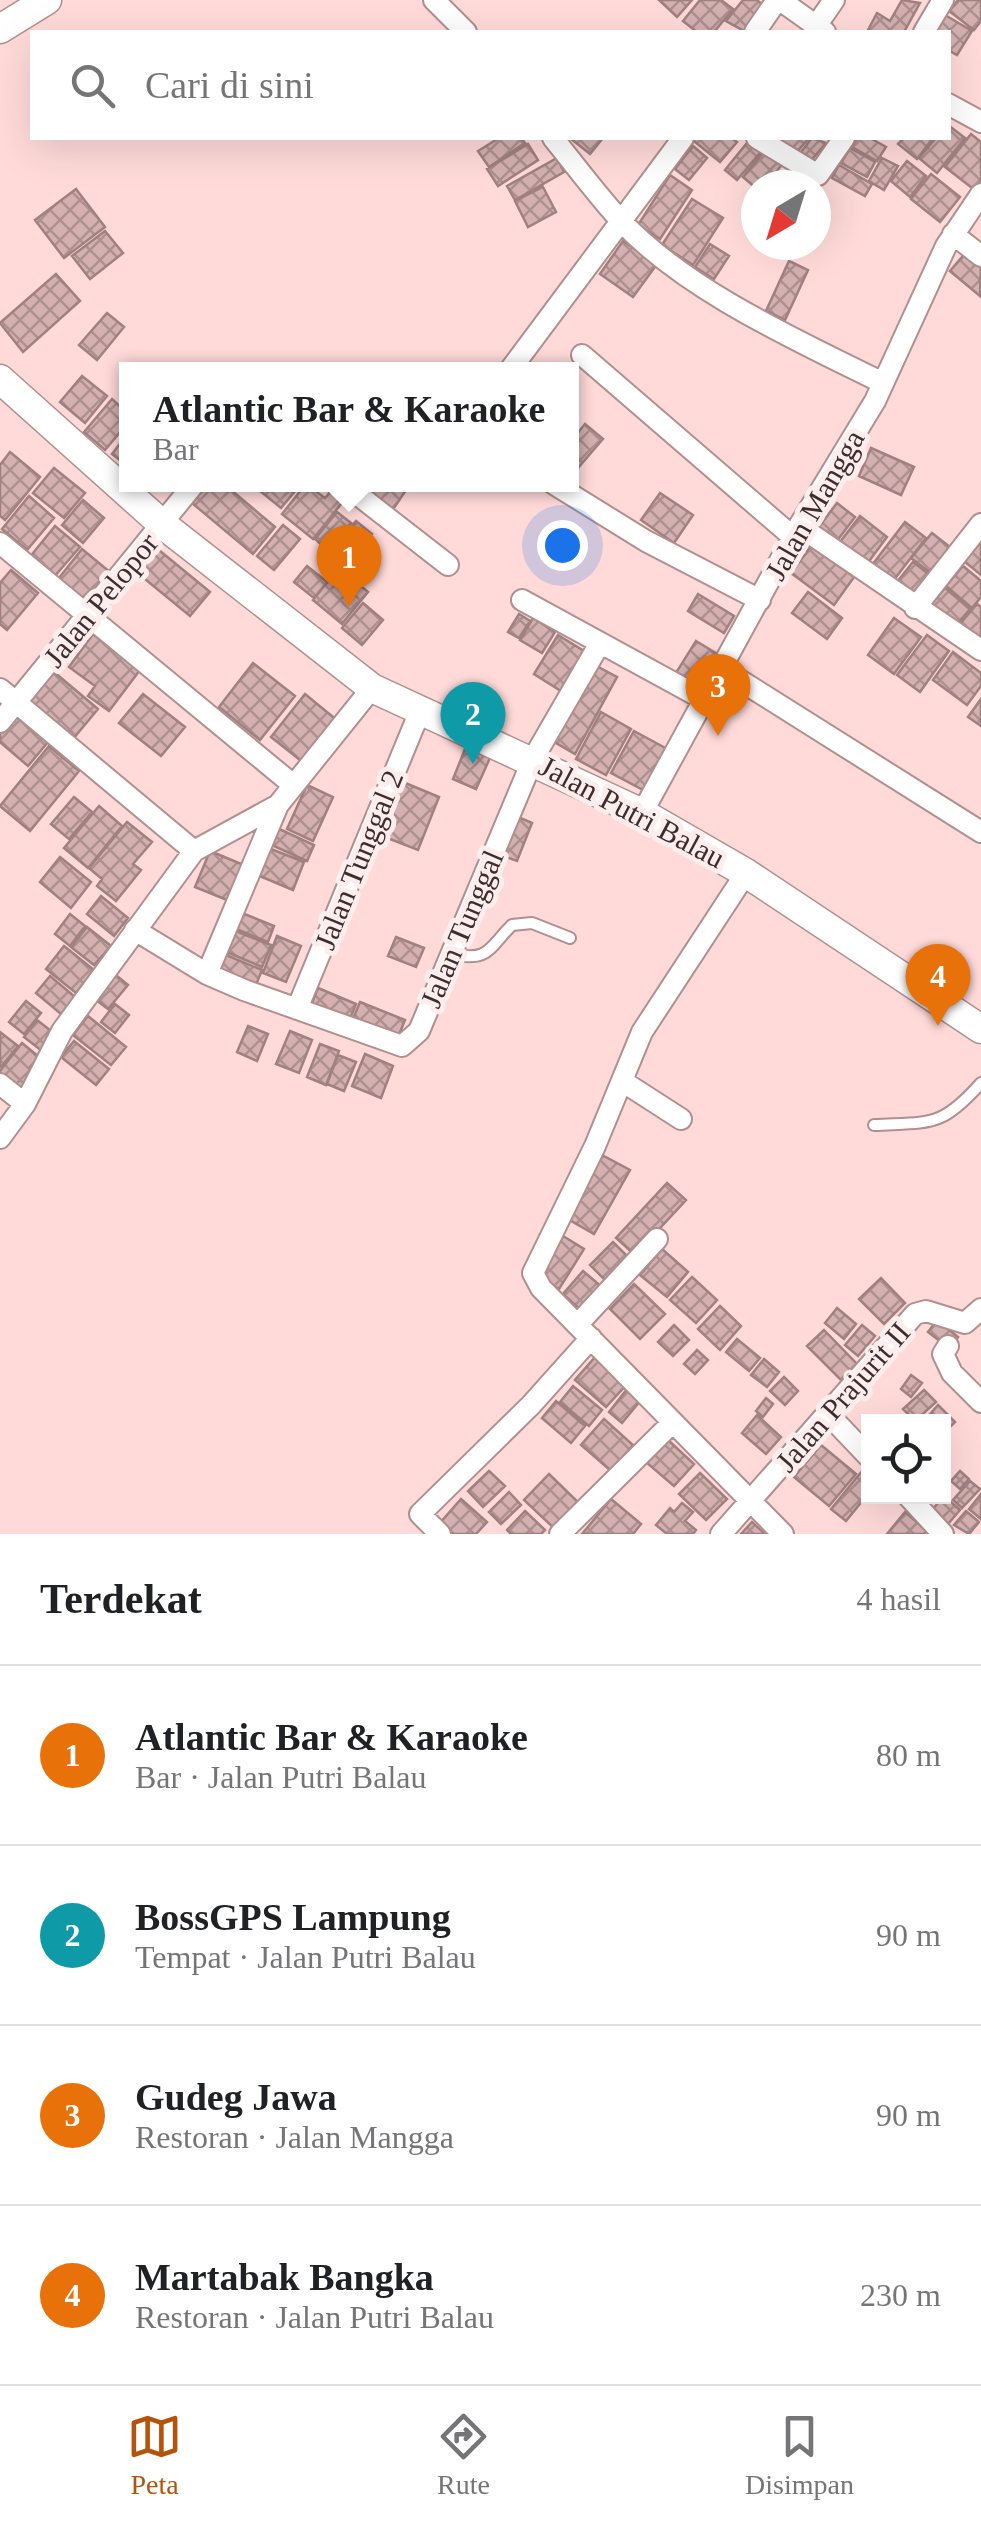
<!DOCTYPE html>
<html lang="id">
<head>
<meta charset="utf-8">
<style>
	body { margin:0; font-family:"Times New Roman",serif; background:#f6f6f6; color:#202124 }
	.controls { position:absolute; right:30px; bottom:30px; display:grid; overflow:hidden; border-radius:0px; box-shadow:0 10px 40px #0002 }
	.controls button { width:90px; height:90px; display:grid; place-items:center; padding:0; border:0; border-bottom:2px solid #e0e0e0; background:#fff; color:#202124; font:50px sans-serif }
	.compass { position:absolute; left:741px; top:170px; width:90px; height:90px; border-radius:50%; background:#fff; box-shadow:0 10px 40px #0002; rotate:218deg }
	.you { position:absolute; left:562px; top:545px; width:35px; height:35px; margin:-25px; border:8px solid #fff; border-radius:50%; background:#1a73e8; box-shadow:0 0 0 15px #1a73e833 }
	.badge { display:grid; place-items:center; width:65px; height:65px; border-radius:50%; background:#b45309; color:#fff; font-size:32px; font-weight:700 }
	.pin { position:absolute; translate:-50% -82px; filter:drop-shadow(0 2px 5px #0008) }
	.pin::after { content:''; position:absolute; top:52px; width:35px; height:30px; background:inherit; clip-path:polygon(0 0,100% 0,50% 100%) }
	.popup { position:absolute; left:119px; top:362px; width:460px; height:130px; box-sizing:border-box; display:grid; place-content:center; border-radius:0px; background:#fff; filter:drop-shadow(0 2px 8px #0005); font-size:32px; white-space:nowrap; color:#757577 }
	.popup b { font-size:38px; color:#202124 }
	.popup::after { content:''; position:absolute; left:50%; top:100%; margin-left:-20px; border:20px solid transparent; border-top-color:#fff }
	.list { margin:0; padding:0; list-style:none }
	h2 { display:flex; justify-content:space-between; align-items:center; height:130px; margin:0; padding:0 40px; font-size:42px }
	h2 small { font-size:32px; font-weight:400; color:#757577 }
	.list li { display:grid; grid-template-columns:65px 1fr auto; gap:30px; align-items:center; box-sizing:border-box; height:180px; padding:0 40px; border-top:2px solid #e0e0e0 }
	.list b { display:block; font-size:38px; white-space:nowrap }
	.list p { margin:0; font-size:32px; white-space:nowrap; color:#757577 }
	.list em { font-size:32px; font-style:normal; color:#757577 }
	.icon { flex:none; width:55px; height:55px; fill:none; stroke:currentColor; stroke-width:2; stroke-linecap:round; stroke-linejoin:round }
	.map { position:relative; flex:none; width:981px; height:1534px; overflow:hidden }
	.search { position:absolute; background:#fff; box-shadow:0 10px 40px #0002; left:30px; right:30px; top:30px; height:110px; display:flex; align-items:center; gap:25px; box-sizing:border-box; padding:0 35px; border-radius:0px; color:#757577; font-size:38px }
	.sheet { height:850px; background:#fff }
	nav { display:flex; justify-content:space-around; align-items:center; box-sizing:border-box; height:140px; border-top:2px solid #e0e0e0; background:#fff; font-size:28px; color:#757577 }
	nav a { display:grid; justify-items:center; gap:5px }
	nav .on { color:#b45309 }
	.map>svg:first-child { display:block }
	.building { fill:url(#building-cross-hatch); stroke:#a18080; stroke-width:2.5 }
	.lines { fill:none; stroke-linecap:round; stroke-linejoin:round }
	.lane-casing { stroke:#b18f8e; stroke-width:14 }
	.street-casing { stroke:#b18f8e; stroke-width:24 }
	.secondary-casing { stroke:#b18f8e; stroke-width:31 }
	.lane { stroke:#fff; stroke-width:10 }
	.street { stroke:#fff; stroke-width:20 }
	.secondary { stroke:#fff; stroke-width:28 }
	.labels { text-anchor:middle; stroke-width:10; stroke-linejoin:round; paint-order:stroke }
	.street-label { font-size:30px; fill:#3c2e2e; stroke:#fdeded }
</style>
</head>
<body>
<div class="map">
<svg width="981" height="1534" viewBox="0 0 981 1534">
	<defs>
		<pattern id="building-cross-hatch" width="8" height="8" patternUnits="userSpaceOnUse" patternTransform="scale(2.5)"><rect width="8" height="8" fill="#d4b1b0"/><path d="M0 0l8 8M0 8l8-8" fill="none" stroke="#ad9090"/></pattern>
	</defs>
	<rect width="100%" height="100%" fill="#ffdad9"/>
	<path class="building" d="M659,0H692L677,17Z
		M700,0H721L733,9L714,32H697L683,21Z
		M743,0H757L766,8L746,32L726,21Z
		M902,0L920,3L904,32H867L877,13L890,21Z
		M958,0H981V21L974,30L949,11Z
		M945,15L972,31L957,55L948,50V32H935Z
		M948,125L965,138L937,173L919,158L936,138H948Z
		M971,134L981,142V185L976,191L945,167Z
		M499,138H521L525,143L489,167L478,151Z
		M570,138H603L590,154Z
		M690,138H731L737,142L720,162Z
		M751,138L764,148L737,180L725,170Z
		M775,138H809L795,154Z
		M812,138L826,143L808,164L798,156Z
		M857,138H870L886,147L877,161L852,147Z
		M904,138H933L917,159L898,144Z
		M528,144L538,160L498,186L487,169Z
		M693,146L707,158L689,180L675,169Z
		M767,148L784,162L766,185L756,188L743,177Z
		M850,148L875,162L867,177L841,163Z
		M557,158L564,172L515,200L507,186Z
		M882,158L898,166L884,190L869,181Z
		M907,161L926,176L910,197L891,181Z
		M839,165L872,184L865,196L832,178Z
		M931,174L960,197L940,222L911,199Z
		M670,175L692,190L660,239L638,225Z
		M543,187L556,212L528,227L515,201Z
		M76,189L105,227L64,258L35,220Z
		M692,199L723,218L693,265L662,245Z
		M105,231L123,253L90,279L72,256Z
		M623,241L657,264L633,297L600,274Z
		M710,244L729,256L714,279L695,267Z
		M967,251L981,263L980,296L950,271Z
		M789,261L808,270L785,320L766,311Z
		M56,274L80,301L23,352L0,323Z
		M107,313L124,327L97,360L79,345Z
		M82,376L107,396L85,423L60,402Z
		M112,399L126,412V425L105,450L84,432Z
		M585,424L603,439L578,468L572,462V440Z
		M126,436V465L112,454Z
		M871,448L914,467L901,495L859,476Z
		M10,452L40,477L5,520L0,516V465Z
		M54,468L85,493L64,518L33,493Z
		M208,484H224L275,527L253,554L192,503Z
		M264,484H301L281,508L259,490Z
		M306,484L325,498L333,489L345,499L313,539L282,514Z
		M369,484H410L392,511L364,491Z
		M660,493L693,515L674,543L641,520Z
		M29,496L54,518L27,550L2,529Z
		M83,500L104,518L83,543L62,525Z
		M837,503L855,517L833,546L815,532Z
		M337,512L351,523L328,551L315,539Z
		M860,516L887,537L864,568L836,547Z
		M356,521L372,534L344,568L328,555Z
		M905,522L926,538L890,585L869,569Z
		M283,525L300,539L274,570L257,556Z
		M55,526L80,547L53,578L29,558Z
		M932,533L955,551L936,577L911,558Z
		M981,542V575L964,561Z
		M154,546L210,592L190,616L134,570Z
		M811,546L854,577L834,605L791,573Z
		M82,549L111,573L83,606L55,583Z
		M913,562L931,576L912,601L893,587Z
		M307,566L327,582L314,598L294,582Z
		M963,566L981,581V597L972,608L946,586Z
		M339,568L368,592L342,624L313,600Z
		M11,570L38,593L7,630L0,624V583Z
		M945,588L970,609L955,627L930,606Z
		M808,592L842,618L827,639L792,613Z
		M698,594L734,616L724,633L688,611Z
		M363,603L383,620L362,645L342,628Z
		M977,604L981,607V643L959,625Z
		M519,614L530,621L519,638L508,632Z
		M533,618L555,632L542,653L520,640Z
		M894,618L921,637L894,674L868,655Z
		M93,634L140,670L109,711L88,696L95,686L69,667Z
		M558,635L584,651L564,693L534,674Z
		M927,635L949,651L920,692L897,675Z
		M696,641L719,655L697,691L674,676Z
		M953,652L981,673V686L967,705L933,680Z
		M253,663L295,696L260,740L219,707Z
		M591,663L617,677L575,754L549,739Z
		M54,672L98,709L68,745L24,708Z
		M143,694L185,727L161,756L119,723Z
		M305,694L339,722L305,764L271,737Z
		M981,699V726L968,717Z
		M601,712L631,729L606,775L576,759Z
		M15,715L48,742L28,766L0,742V733Z
		M634,731L669,750L647,792L611,773Z
		M469,739L494,749L476,789L453,779Z
		M49,746L79,771L30,831L0,806Z
		M398,780L439,797L418,850L377,834Z
		M307,785L333,797L313,841L287,829Z
		M74,797L92,812L69,839L51,824Z
		M99,806L122,826L88,868L64,848Z
		M511,814L532,823L517,861L496,853Z
		M127,822L152,842L133,864L141,870L116,901L97,886L102,879L89,868Z
		M275,827L314,845L307,861L267,843Z
		M266,847L304,862L293,890L255,874Z
		M210,851L246,866L232,902L195,887Z
		M60,857L91,882L71,908L40,882Z
		M101,896L128,918L114,936L87,914Z
		M242,913L274,926L268,942L236,929Z
		M70,914L85,926L70,946L55,934Z
		M87,927L111,946L94,965L71,947Z
		M233,930L271,945L262,967L224,951Z
		M277,936L301,946L286,982L263,973Z
		M396,937L424,948L416,967L388,956Z
		M64,946L94,970L76,993L46,969Z
		M226,955L262,970L254,990L217,976Z
		M112,972L128,985L108,1009L92,997Z
		M50,976L75,997L61,1014L36,993Z
		M318,988L356,1004L348,1024L310,1008Z
		M26,1001L41,1013L24,1034L9,1022Z
		M360,1002L405,1020L396,1042L351,1024Z
		M115,1004L129,1015L115,1033L101,1022Z
		M88,1016L126,1047L111,1065L73,1035Z
		M37,1020L55,1034L42,1051L24,1037Z
		M248,1026L268,1034L257,1061L237,1052Z
		M290,1031L312,1040L299,1073L276,1064Z
		M0,1032L18,1046L1,1067L0,1066Z
		M74,1041L109,1069L96,1085L61,1057Z
		M22,1043L39,1057L30,1067L36,1072L20,1093L0,1076V1071Z
		M320,1044L339,1051L326,1085L307,1077Z
		M365,1054L393,1066L381,1098L352,1086Z
		M338,1055L356,1062L344,1091L327,1084Z
		M602,1155L630,1170L594,1234L566,1218Z
		M667,1183L686,1200L635,1255L616,1238Z
		M563,1236L584,1249L559,1289L538,1276Z
		M613,1242L631,1260L608,1283L590,1265Z
		M662,1249L688,1272L667,1297L640,1275Z
		M583,1271L603,1288L583,1312L563,1294Z
		M692,1277L717,1300L696,1323L670,1300Z
		M881,1278L905,1303L884,1324L859,1299Z
		M634,1284L665,1314L640,1339L610,1309Z
		M720,1306L741,1326L720,1350L698,1329Z
		M837,1308L856,1324L844,1339L825,1323Z
		M937,1320L958,1337L950,1349L928,1332Z
		M674,1325L689,1340L673,1356L658,1342Z
		M862,1325L875,1336L858,1356L845,1345Z
		M824,1330L858,1365L842,1381L807,1346Z
		M737,1339L760,1358L749,1371L726,1352Z
		M697,1350L708,1360L695,1374L684,1364Z
		M596,1356L627,1384L606,1407L575,1380Z
		M764,1359L779,1372L767,1387L751,1375Z
		M911,1375L922,1383L911,1397L901,1389Z
		M784,1377L798,1391L785,1405L770,1391Z
		M573,1386L602,1410L589,1426L560,1402Z
		M627,1389L641,1400L622,1423L609,1412Z
		M924,1390L936,1402L915,1421L903,1409Z
		M766,1398L773,1404L763,1417L756,1411Z
		M556,1401L585,1426L571,1443L542,1418Z
		M938,1405L955,1422L944,1433V1422H923Z
		M757,1415L781,1437L766,1454L742,1433Z
		M604,1419L633,1445L611,1471L581,1445Z
		M668,1440L694,1464L674,1486L647,1463Z
		M821,1445L856,1474L829,1506L794,1477Z
		M489,1471L505,1486L483,1507L468,1491Z
		M862,1471L868,1477V1494L846,1521L831,1509Z
		M960,1471L969,1479L960,1489L951,1481Z
		M700,1473L727,1499L706,1520L679,1494Z
		M549,1474L582,1506L557,1531L524,1500Z
		M970,1481L980,1489L962,1508L953,1500Z
		M509,1492L521,1505L501,1524L489,1512Z
		M981,1494V1519L969,1509Z
		M944,1496L960,1510L948,1524L932,1510Z
		M461,1499L487,1522L476,1534H452L440,1523Z
		M611,1499L641,1524L633,1534H582Z
		M682,1503L693,1512L685,1521L696,1530L693,1534H667L656,1525L670,1508L674,1512Z
		M525,1511L545,1530L541,1534H511L507,1530Z
		M966,1511L979,1522L969,1534L954,1525Z
		M905,1512L927,1531L924,1534H887Z
		M752,1522L765,1534H741Z"/>
	<g class="lines">
		<defs>
			<path id="lane" d="M452,954C489,962 488,949 512,925L532,923L570,938
				M874,1125C931,1122 941,1128 981,1083"/>
			<path id="street" d="M434,0L466,32
				M780,0L825,32
				M816,26L834,0
				M755,32L777,0
				M924,32L943,0
				M948,104L981,122
				M553,138C575,165 597,195 621,221C688,292 797,340 883,383
				M757,138L818,175L844,138
				M953,234L981,256
				M582,355L793,537
				M510,370L683,138
				M344,484L448,565
				M554,484L646,541L760,600
				M799,526L981,650
				M0,543L292,784
				M522,600L705,700
				M915,608L981,524
				M722,669L981,832
				M0,689L194,851
				M0,722L194,484
				M642,813L799,526L875,401L946,246L981,194
				M746,873L642,1032L595,1146L533,1273L541,1288L783,1534
				M135,930L207,974L244,990L402,1046L419,1031L533,759L600,643
				M207,974L278,805
				M297,1009L420,711
				M622,1081L681,1119
				M0,1084L25,1104
				M0,1138L25,1104L62,1031L194,851L278,805L372,688
				M577,1325L657,1239
				M948,1346L943,1354L952,1373L981,1402
				M828,1414L868,1456
				M908,1496L943,1534
				M440,1534L420,1514L531,1405L591,1338
				M560,1534L673,1422
				M721,1534L915,1314L926,1311L965,1323L981,1309"/>
			<path id="secondary" d="M0,29L47,0
				M0,379L162,524L372,688L642,813L746,873L981,1029"/>
		</defs>
		<use href="#lane" class="lane-casing"/>
		<use href="#street" class="street-casing"/>
		<use href="#secondary" class="secondary-casing"/>
		<use href="#lane" class="lane"/>
		<use href="#street" class="street"/>
		<use href="#secondary" class="secondary"/>
	</g>
	<g class="labels">
		<g class="street-label">
			<text transform="translate(815 505) rotate(-60)" y="10">Jalan Mangga</text>
			<text transform="translate(101 600) rotate(-51)" y="10">Jalan Pelopor</text>
			<text transform="translate(632 812) rotate(28)" y="10">Jalan Putri Balau</text>
			<text transform="translate(359 860) rotate(-68)" y="10">Jalan Tunggal 2</text>
			<text transform="translate(462 929) rotate(-67)" y="10">Jalan Tunggal</text>
			<text transform="translate(843 1397) rotate(-49)" y="10">Jalan Prajurit II</text>
		</g>
	</g>
</svg>
<div class="controls">
<button><svg class="icon" aria-label="locate" viewBox="0 0 24 24"><circle cx="12" cy="12" r="6"/><path d="M12 2v4M12 18v4M2 12h4M18 12h4"/></svg></button>
</div>
<svg class="compass" viewBox="-18 -18 36 36"><path d="M0-13l5 13h-10z" fill="#e53935"/><path d="M0 13l5-13h-10z" fill="#757577"/></svg>
<div class="you"></div>
<div class="pin badge" style="left:349px;top:607px;background:#e8710a">1</div>
<div class="popup"><b>Atlantic Bar &amp; Karaoke</b>Bar</div>
<div class="pin badge" style="left:473px;top:764px;background:#0f9aa8">2</div>
<div class="pin badge" style="left:718px;top:736px;background:#e8710a">3</div>
<div class="pin badge" style="left:938px;top:1026px;background:#e8710a">4</div>
<div class="search"><svg class="icon" aria-label="search" viewBox="0 0 24 24"><circle cx="10" cy="10" r="6"/><path d="M15 15l6 6"/></svg>Cari di sini</div>
</div>
<section class="sheet">
<h2>Terdekat<small>4 hasil</small></h2>
<ul class="list">
<li><span class="badge" style="background:#e8710a">1</span><div><b>Atlantic Bar &amp; Karaoke</b><p>Bar · Jalan Putri Balau</p></div><em>80 m</em></li>
<li><span class="badge" style="background:#0f9aa8">2</span><div><b>BossGPS Lampung</b><p>Tempat · Jalan Putri Balau</p></div><em>90 m</em></li>
<li><span class="badge" style="background:#e8710a">3</span><div><b>Gudeg Jawa</b><p>Restoran · Jalan Mangga</p></div><em>90 m</em></li>
<li><span class="badge" style="background:#e8710a">4</span><div><b>Martabak Bangka</b><p>Restoran · Jalan Putri Balau</p></div><em>230 m</em></li>
</ul>
</section>
<nav>
<a class="on"><svg class="icon" aria-label="map" viewBox="0 0 24 24"><path d="M3 6l6-2 6 2 6-2v14l-6 2-6-2-6 2zM9 4v14M15 6v14"/></svg>Peta</a>
<a><svg class="icon" aria-label="directions" viewBox="0 0 24 24"><path d="M12 3l9 9-9 9-9-9zM9 14v-3h6M13 9l2 2-2 2"/></svg>Rute</a>
<a><svg class="icon" aria-label="saved" viewBox="0 0 24 24"><path d="M7 4h10v16l-5-4-5 4z"/></svg>Disimpan</a>
</nav>
</body>
</html>
